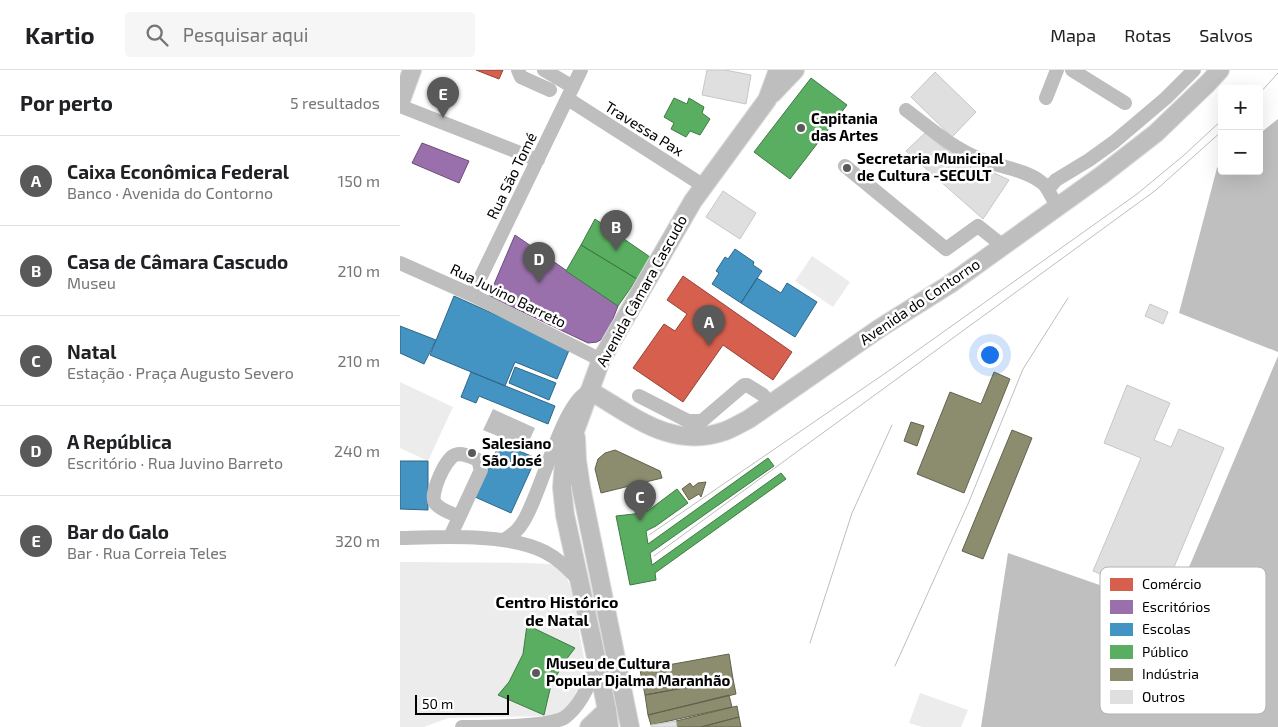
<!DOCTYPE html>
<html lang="pt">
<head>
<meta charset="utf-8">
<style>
	body { margin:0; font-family:"Exo 2",sans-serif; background:#f6f6f6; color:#202124 }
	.controls { position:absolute; right:15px; top:15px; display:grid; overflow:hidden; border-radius:5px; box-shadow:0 5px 20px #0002 }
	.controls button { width:45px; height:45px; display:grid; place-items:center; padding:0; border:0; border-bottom:1px solid #e0e0e0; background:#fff; color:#202124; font:25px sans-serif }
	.scale { position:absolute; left:15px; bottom:12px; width:94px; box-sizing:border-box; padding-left:5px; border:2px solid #000; border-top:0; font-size:14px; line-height:18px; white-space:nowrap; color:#000; -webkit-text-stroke:4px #fff; paint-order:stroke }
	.you { position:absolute; left:589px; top:284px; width:18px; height:18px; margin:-12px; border:4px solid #fff; border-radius:50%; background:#1a73e8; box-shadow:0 0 0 8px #1a73e833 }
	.badge { display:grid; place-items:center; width:32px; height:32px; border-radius:50%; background:#595959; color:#fff; font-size:16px; font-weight:700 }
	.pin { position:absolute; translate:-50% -41px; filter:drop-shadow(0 1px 2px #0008) }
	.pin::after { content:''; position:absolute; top:26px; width:18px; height:15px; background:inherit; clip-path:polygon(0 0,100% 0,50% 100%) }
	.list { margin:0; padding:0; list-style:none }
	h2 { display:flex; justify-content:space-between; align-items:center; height:65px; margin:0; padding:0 20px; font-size:21px }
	h2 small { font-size:16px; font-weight:400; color:#757577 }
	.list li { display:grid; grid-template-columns:32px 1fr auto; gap:15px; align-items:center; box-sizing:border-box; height:90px; padding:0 20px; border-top:1px solid #e0e0e0 }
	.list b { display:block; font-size:19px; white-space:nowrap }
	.list p { margin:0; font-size:16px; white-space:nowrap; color:#757577 }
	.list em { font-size:16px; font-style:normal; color:#757577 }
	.icon { flex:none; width:28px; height:28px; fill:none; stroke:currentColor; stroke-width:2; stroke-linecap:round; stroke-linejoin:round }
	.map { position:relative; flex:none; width:878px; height:657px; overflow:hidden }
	header { display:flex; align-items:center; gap:30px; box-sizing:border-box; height:70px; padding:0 25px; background:#fff; border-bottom:1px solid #e0e0e0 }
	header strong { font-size:24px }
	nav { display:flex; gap:28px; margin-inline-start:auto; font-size:18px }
	.search { width:350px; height:45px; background:#f6f6f6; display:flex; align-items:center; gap:12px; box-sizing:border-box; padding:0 18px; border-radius:5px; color:#757577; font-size:19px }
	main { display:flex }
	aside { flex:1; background:#fff }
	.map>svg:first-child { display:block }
	.green { fill:#ececec }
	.water { fill:#bfbfbf }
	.shops { fill:#d6604d; stroke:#964336 }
	.offices { fill:#9970ab; stroke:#6b4e78 }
	.schools { fill:#4393c3; stroke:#2f6788 }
	.public { fill:#5aae61; stroke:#3f7a44 }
	.industry { fill:#8c8c6e; stroke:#62624d }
	.building { fill:#dfdfdf; stroke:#c7c7c7 }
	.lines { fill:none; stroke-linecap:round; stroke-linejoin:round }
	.major-casing { stroke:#dbdbdb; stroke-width:20 }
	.minor { stroke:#bebebe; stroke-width:14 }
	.major { stroke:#bebebe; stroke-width:18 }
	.tram { stroke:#bebebe; stroke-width:1 }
	.poi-dot { fill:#595959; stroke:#fff; stroke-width:2 }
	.labels { text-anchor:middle; stroke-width:5; stroke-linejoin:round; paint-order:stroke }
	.poi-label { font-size:15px; font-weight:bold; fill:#000; stroke:#fff; text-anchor:start }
	.street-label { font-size:15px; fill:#000; stroke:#fff }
	.neighbourhood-label { font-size:16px; font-weight:bold; fill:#000; stroke:#fff }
	.key { fill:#fff; stroke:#b2b2b2; stroke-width:1 }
	.key-label { font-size:14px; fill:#000 }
</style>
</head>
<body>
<header>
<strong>Kartio</strong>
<div class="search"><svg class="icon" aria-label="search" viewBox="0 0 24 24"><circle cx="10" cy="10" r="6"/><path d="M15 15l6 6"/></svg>Pesquisar aqui</div>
<nav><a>Mapa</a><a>Rotas</a><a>Salvos</a></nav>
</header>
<main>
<aside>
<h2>Por perto<small>5 resultados</small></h2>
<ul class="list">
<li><span class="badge">A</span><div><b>Caixa Econômica Federal</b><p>Banco · Avenida do Contorno</p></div><em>150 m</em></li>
<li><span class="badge">B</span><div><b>Casa de Câmara Cascudo</b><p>Museu</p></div><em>210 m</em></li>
<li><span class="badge">C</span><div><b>Natal</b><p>Estação · Praça Augusto Severo</p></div><em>210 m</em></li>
<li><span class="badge">D</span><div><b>A República</b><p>Escritório · Rua Juvino Barreto</p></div><em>240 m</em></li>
<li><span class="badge">E</span><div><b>Bar do Galo</b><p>Bar · Rua Correia Teles</p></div><em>320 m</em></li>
</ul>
</aside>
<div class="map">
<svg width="878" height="657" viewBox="0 0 878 657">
	<rect width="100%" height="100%" fill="#fff"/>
	<path class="green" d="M412,186L450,212L433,237L395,211Z
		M0,312L53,337L28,391L0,378Z
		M0,492L127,493L150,494L162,500L166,505L172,522L186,599L185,607L177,626L163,642L149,646L48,648L24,657H0Z
		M520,623L568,640L561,657H522L509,653Z"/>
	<path class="water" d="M878,49V282L779,243L817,98L822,94V101H859V64Z
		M878,286V657H581L608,483L771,540Z
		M93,339L135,358L126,378L83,360Z"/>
	<path class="shops" d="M76,0H103L99,9Z
		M283,206L392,282L373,310L323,275L283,332L233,298L264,254L275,261L287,244L267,230Z"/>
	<path class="offices" d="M22,73L69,91L59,113L12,93Z
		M115,165L218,236L207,264L202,269L197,272L188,273L89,226Z"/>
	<path class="schools" d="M335,179L354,192L353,195L362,201L341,233L312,214L319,203L316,201L325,187L328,189Z
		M357,208L381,223L387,213L417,232L395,267L341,233Z
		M54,226L170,278L157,309L115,292L105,316L30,285Z
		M0,256L36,270L24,294L0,283Z
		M115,297L156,313L149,330L109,313Z
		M71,302L155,336L148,354L79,326L76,333L61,327Z
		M100,373L136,388L111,443L75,427Z
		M0,391H28V440L0,439Z"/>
	<path class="public" d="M411,8L447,35L390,109L354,82Z
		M274,28L287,34L289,28L304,37L302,43L310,49L300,65L290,61L286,67L271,59L274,53L264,47Z
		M195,149L250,187L237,209L181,175Z
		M181,175L237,209L218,236L166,201Z
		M368,388L374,396L250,483L252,495L381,403L386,409L255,503L256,510L230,515L216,446L234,444L249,440L277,419L288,433L256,456L246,461L248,474Z
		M127,555L175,578L165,591L151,615L144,645L98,625L109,612L123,584Z"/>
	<path class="industry" d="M594,302L610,309L564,423L517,404L550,322L581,334Z
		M511,352L524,356L517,376L504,371Z
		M612,360L632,368L583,489L562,481Z
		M215,380L260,401L262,408L201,423L195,399L198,389L205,383Z
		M306,412L301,427L299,424L289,430L282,419L290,413L293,417L298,413Z
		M329,584L333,609L245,625L240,600Z
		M333,609L336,624L248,645L245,625Z
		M329,625L332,637L251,655L248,645Z
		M337,636L339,647L301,657H277L276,651Z
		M339,647L341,657H301Z"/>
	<path class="building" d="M307,0H325L351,5L346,34L302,25Z
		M535,2L576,42L552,67L511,27Z
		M525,63L549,82L609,110L583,149L506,81Z
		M323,121L356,143L340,169L306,147Z
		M750,234L768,242L763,254L745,246Z
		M727,315L770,333L754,370L771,377L779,359L824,378L761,528L693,501L741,388L704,373Z
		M276,651L277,657H251V655Z"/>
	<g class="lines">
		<defs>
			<path id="major" d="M372,24L395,0
				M0,33L12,0
				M190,321C234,346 271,380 325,361C333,358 341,353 349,349L480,258L550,214L702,105L756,63L808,13L820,0
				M176,368L177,390L181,417L230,657
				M189,657L207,640
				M209,657L207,640L197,592L165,445L162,418L164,391L201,290L293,131L367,30L378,0"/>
		</defs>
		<use href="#major" class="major-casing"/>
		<path class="minor" d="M118,0L121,7L150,20
			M144,0L173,17
			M672,0L725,33
			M646,28L657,0
			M168,29L304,116
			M0,36L138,90
			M506,40C530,58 552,78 580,89C599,97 624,99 641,112C650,118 650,129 659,136
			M445,96L546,179L578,156L603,176
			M648,119L656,110L689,90L714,72L766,28L794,0
			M0,193L72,225L201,290
			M72,225L181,0
			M239,326L288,351H299L303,350L344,315H347L363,325L370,334
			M50,467L81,400L78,390C71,387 63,382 55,385C46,388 29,424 35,433C40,440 52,443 59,447
			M0,468C41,467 109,463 145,482C159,489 169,500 180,511
			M104,470C110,466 117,462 121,455C140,430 163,327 190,321
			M62,657C85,657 146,657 164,648C182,635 191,612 197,592"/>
		<use href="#major" class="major"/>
		<path class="tram" d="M859,24L878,3
			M249,465L487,302L737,124L783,86L822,50
			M254,486L756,120L822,61
			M410,573L452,443L492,355
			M495,596L568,434L623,299L668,228"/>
	</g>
	<g class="poi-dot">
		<circle cx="401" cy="58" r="5"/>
		<circle cx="447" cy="98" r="5"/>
		<circle cx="72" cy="383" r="5"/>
		<circle cx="136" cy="603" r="5"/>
	</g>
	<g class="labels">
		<g class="poi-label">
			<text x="411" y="54">Capitania<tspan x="411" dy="17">das Artes</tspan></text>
			<text x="457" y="94">Secretaria Municipal<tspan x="457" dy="17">de Cultura -SECULT</tspan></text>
			<text x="82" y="379">Salesiano<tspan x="82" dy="17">São José</tspan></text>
			<text x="146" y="599">Museu de Cultura<tspan x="146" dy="17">Popular Djalma Maranhão</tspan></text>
		</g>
		<g class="street-label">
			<text transform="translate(244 59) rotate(32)" y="5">Travessa Pax</text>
			<text transform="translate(112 106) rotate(-64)" y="5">Rua São Tomé</text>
			<text transform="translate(242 221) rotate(-61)" y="5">Avenida Câmara Cascudo</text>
			<text transform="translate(108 226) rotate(26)" y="5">Rua Juvino Barreto</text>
			<text transform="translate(520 232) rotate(-34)" y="5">Avenida do Contorno</text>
		</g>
		<g class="neighbourhood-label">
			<text x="157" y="538">Centro Histórico<tspan x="157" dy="18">de Natal</tspan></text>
		</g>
	</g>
	<rect x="700" y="497" width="166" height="147" rx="8" class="key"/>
	<rect x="710" y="508" width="23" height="13" fill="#d6604d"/>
	<rect x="710" y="530" width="23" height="14" fill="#9970ab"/>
	<rect x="710" y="553" width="23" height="13" fill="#4393c3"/>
	<rect x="710" y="575" width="23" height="14" fill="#5aae61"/>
	<rect x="710" y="598" width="23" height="13" fill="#8c8c6e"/>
	<rect x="710" y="620" width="23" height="14" fill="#dfdfdf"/>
	<g class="key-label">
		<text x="742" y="519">Comércio</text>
		<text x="742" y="542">Escritórios</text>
		<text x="742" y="564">Escolas</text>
		<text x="742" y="587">Público</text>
		<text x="742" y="609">Indústria</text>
		<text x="742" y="632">Outros</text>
	</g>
</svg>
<div class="controls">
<button>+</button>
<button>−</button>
</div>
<div class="scale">50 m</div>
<div class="you"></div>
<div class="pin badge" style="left:309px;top:276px">A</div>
<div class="pin badge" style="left:216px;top:181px">B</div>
<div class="pin badge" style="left:240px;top:451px">C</div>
<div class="pin badge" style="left:139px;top:213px">D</div>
<div class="pin badge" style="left:43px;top:48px">E</div>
</div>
</main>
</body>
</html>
